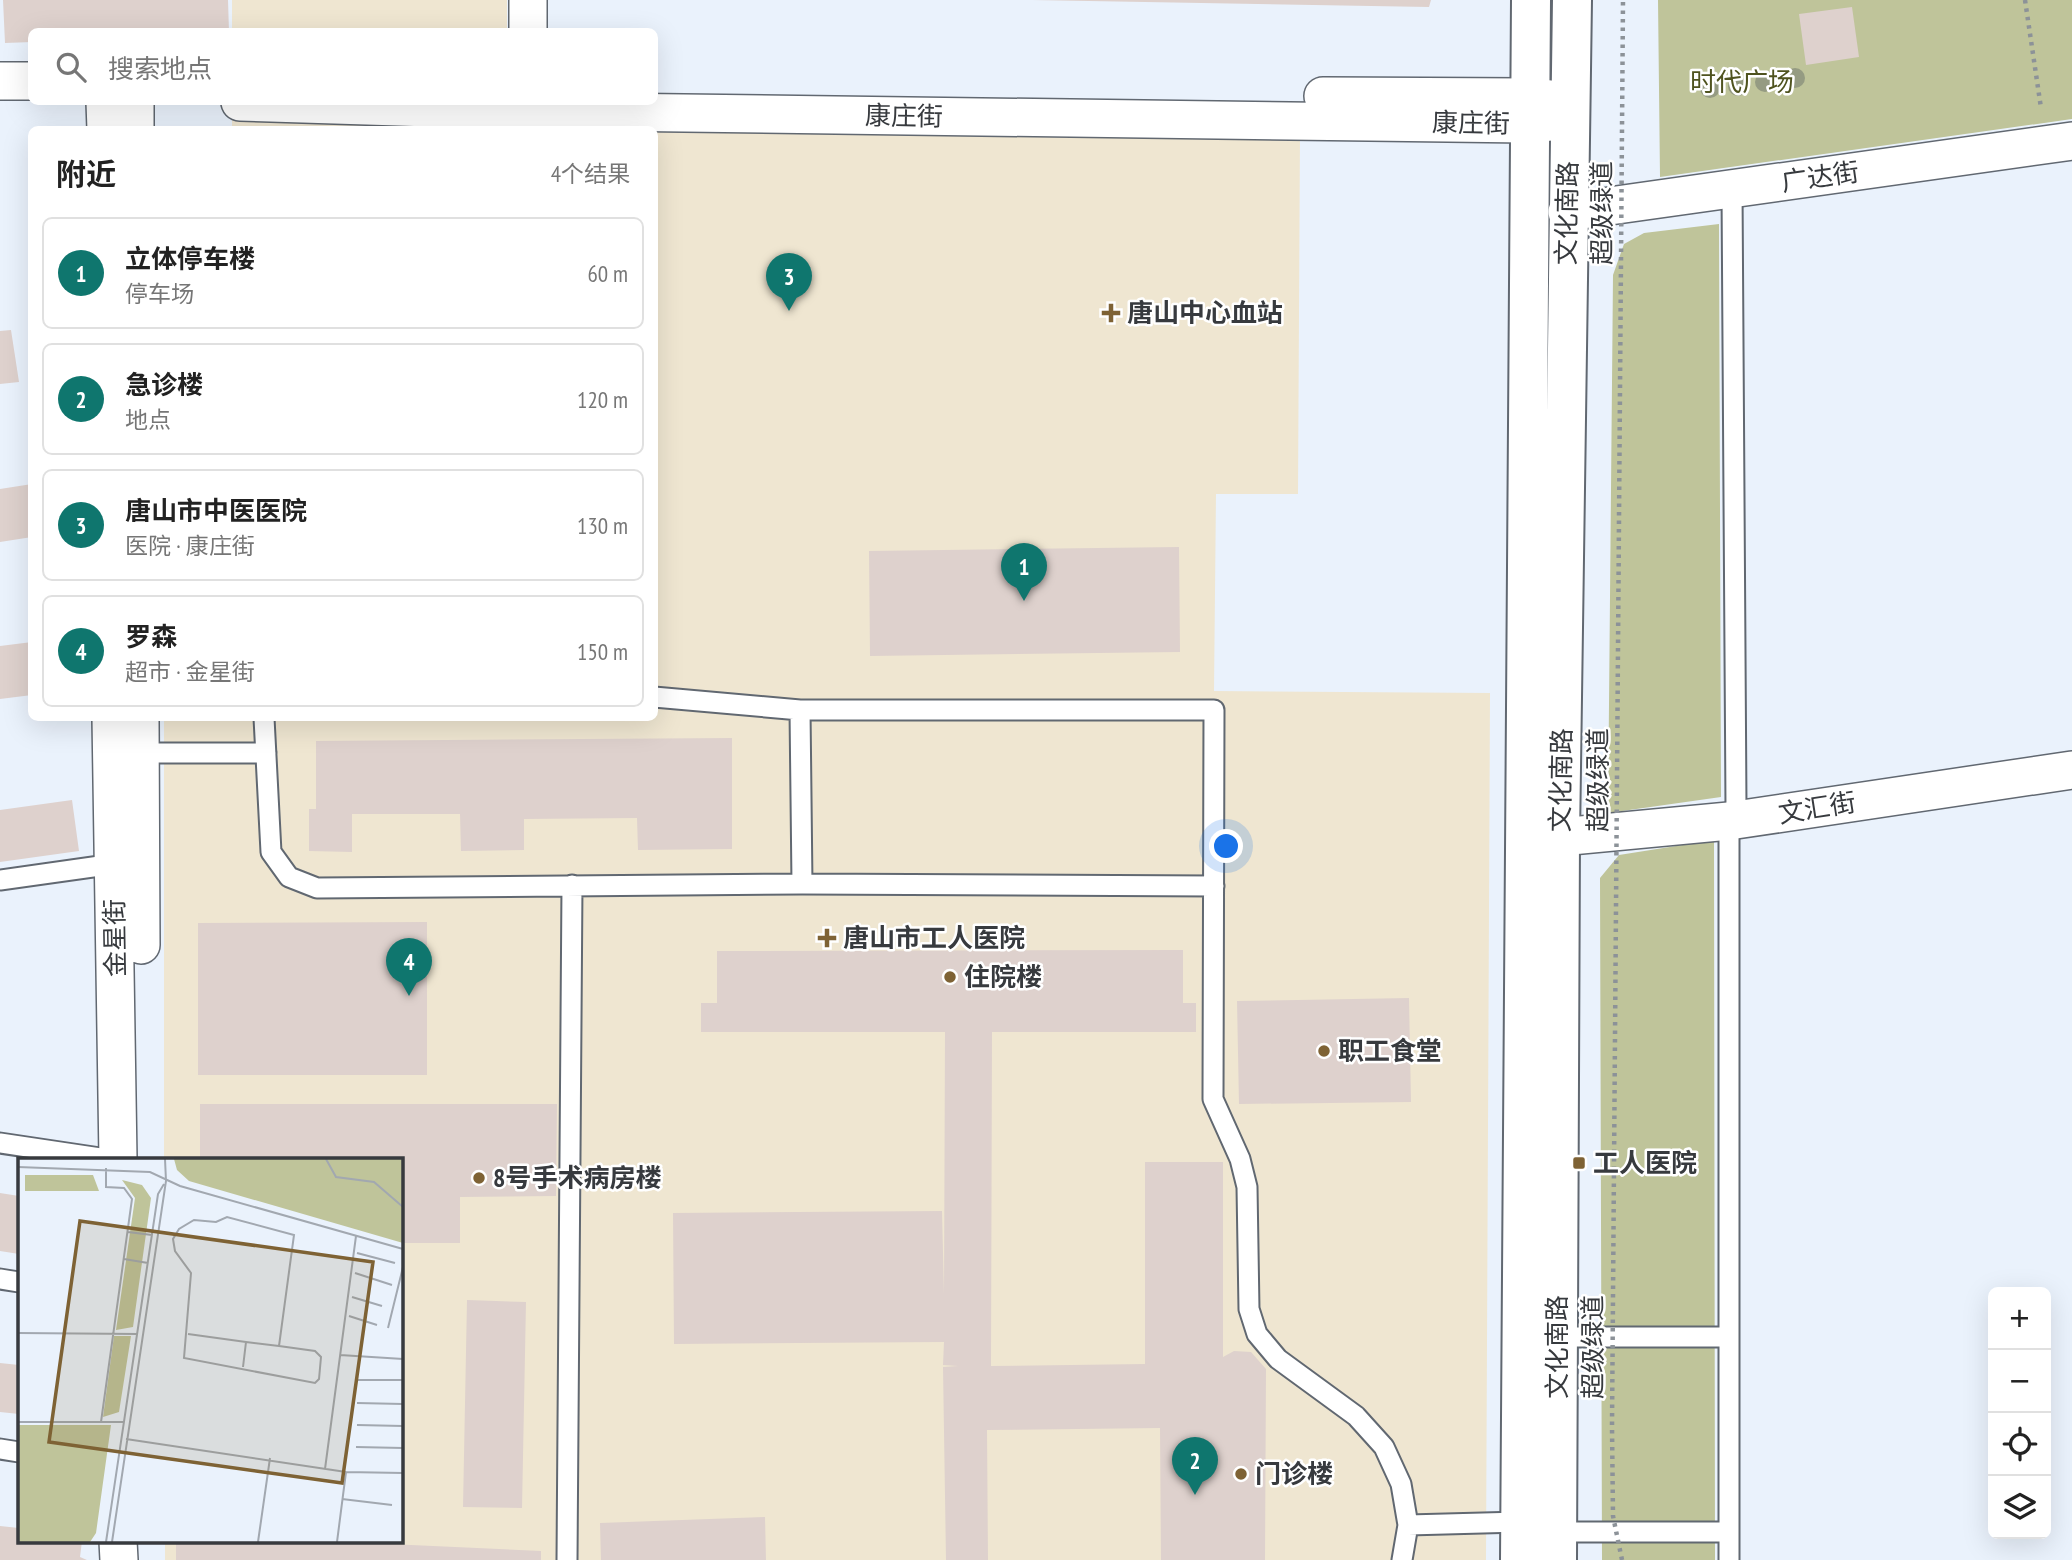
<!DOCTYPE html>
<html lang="zh">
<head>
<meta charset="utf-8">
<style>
	body { margin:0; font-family:"PT Sans Narrow","Noto Sans SC",sans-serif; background:#f2f2f2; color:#222 }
	.controls { position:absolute; right:21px; bottom:21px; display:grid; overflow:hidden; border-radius:10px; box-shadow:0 7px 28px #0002 }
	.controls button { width:63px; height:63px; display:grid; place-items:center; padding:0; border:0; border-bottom:2px solid #e0e0e0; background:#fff; color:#222; font:35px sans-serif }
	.you { position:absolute; left:1227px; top:847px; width:24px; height:24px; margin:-18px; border:5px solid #fff; border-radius:50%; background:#1a73e8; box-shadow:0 0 0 10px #1a73e833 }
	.badge { display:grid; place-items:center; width:46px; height:46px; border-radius:50%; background:#0f766e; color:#fff; font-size:23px; font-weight:700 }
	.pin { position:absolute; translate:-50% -58px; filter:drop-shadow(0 2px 4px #0008) }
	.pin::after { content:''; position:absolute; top:37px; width:24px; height:21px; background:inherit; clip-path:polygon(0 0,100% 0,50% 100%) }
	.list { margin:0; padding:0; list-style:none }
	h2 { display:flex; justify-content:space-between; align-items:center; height:91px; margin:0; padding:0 28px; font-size:30px }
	h2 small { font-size:23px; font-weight:400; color:#767676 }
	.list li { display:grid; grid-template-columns:46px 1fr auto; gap:21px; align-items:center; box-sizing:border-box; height:112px; margin:0 14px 14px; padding:0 14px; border:2px solid #e0e0e0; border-radius:10px }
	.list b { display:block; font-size:26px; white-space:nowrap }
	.list p { margin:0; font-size:23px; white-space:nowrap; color:#767676 }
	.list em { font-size:23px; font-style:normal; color:#767676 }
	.icon { flex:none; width:38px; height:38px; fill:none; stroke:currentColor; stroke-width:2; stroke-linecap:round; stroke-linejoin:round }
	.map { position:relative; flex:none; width:2072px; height:1560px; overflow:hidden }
	.search { position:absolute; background:#fff; box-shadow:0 7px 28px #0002; left:28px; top:28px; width:630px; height:77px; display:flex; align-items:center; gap:18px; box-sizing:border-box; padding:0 24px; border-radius:10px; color:#767676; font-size:26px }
	.panel { position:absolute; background:#fff; box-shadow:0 7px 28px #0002; left:28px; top:126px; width:630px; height:595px; border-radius:10px }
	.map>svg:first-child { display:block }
	.medical { fill:#efe6d1 }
	.green { fill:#bfc49a }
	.building { fill:#ded1cd }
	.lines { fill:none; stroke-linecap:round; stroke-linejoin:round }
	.service-casing { stroke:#616871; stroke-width:23 }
	.minor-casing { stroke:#616871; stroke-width:40 }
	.tertiary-casing { stroke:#616871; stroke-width:42 }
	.path { stroke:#8c9298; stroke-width:4.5; stroke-dasharray:3.5 5; stroke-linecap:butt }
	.service { stroke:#fff; stroke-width:19 }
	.minor { stroke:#fff; stroke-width:37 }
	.tertiary { stroke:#fff; stroke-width:38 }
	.path-bridge { stroke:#8c9298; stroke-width:4.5; stroke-dasharray:3.5 5; stroke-linecap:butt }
	.tree { fill:#959b82 }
	.poi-dot { fill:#7e6234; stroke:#fff; stroke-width:2.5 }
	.labels { text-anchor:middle; stroke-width:5; stroke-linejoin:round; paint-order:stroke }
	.park-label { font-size:26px; fill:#4f531f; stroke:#fff }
	.street-label { font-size:26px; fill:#373a3e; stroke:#fff }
	.poi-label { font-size:26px; font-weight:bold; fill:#373a3e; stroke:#fff; text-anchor:start }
	.inset-road { fill:none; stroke:#a2a8b0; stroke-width:2 }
	.view { fill:#7e6234; fill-opacity:0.15; stroke:#7e6234; stroke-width:3.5 }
	.inset-edge { fill:none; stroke:#373a3e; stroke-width:3.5 }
</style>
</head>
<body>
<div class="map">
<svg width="2072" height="1560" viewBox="0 0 2072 1560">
	<rect width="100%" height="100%" fill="#eaf2fc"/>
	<path class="medical" d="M232,0H507V31H232Z
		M232,102L639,130H232Z
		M655,130L1300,134L1298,494H1216L1214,691L1490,693L1486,1560H165V1541H401V1159H164V718H654Z"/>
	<path class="green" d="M1658,0H2072V119L1660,177Z
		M1719,224L1721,797L1608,813L1613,275L1624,244L1644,233Z
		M1714,840L1715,1560H1602L1600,878L1619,855Z"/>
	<path class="building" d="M3,0H228L229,32H32V42L5,43Z
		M1032,0H1431L1429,7Z
		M1852,7L1859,57L1806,65L1799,14Z
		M11,330L19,382L0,384V331Z
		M32,484V537L0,542V489Z
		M1179,547L1180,652L870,656L869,551Z
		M32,642V695L0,699V646Z
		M732,738V849L638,850L637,818L524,819V850L461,851L460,814H352V852L309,851V809H316V741Z
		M72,800L79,851L0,862V810Z
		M427,922V1075H198V923Z
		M1183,950V1003H1196V1032H992L991,1366L1145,1364V1162H1223V1357L1234,1351L1251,1352L1266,1369L1265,1560H1161L1160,1428L987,1430L988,1560H946L943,1367L958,1366L943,1365L944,1342L674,1344L673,1213L942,1211L944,1294L945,1032H701V1003H717V951Z
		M1409,998L1411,1102L1239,1104L1237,1001Z
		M200,1104H557L556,1196L460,1197V1243H401V1159H200Z
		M0,1193L19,1196V1254L0,1251Z
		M467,1300L526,1302L522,1508L463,1507Z
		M0,1363L19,1365V1414L0,1412Z
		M765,1517L766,1560H601L600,1523Z
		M0,1526L19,1528V1541H82L80,1557L87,1560H0Z
		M176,1541H323L541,1551V1560H176Z"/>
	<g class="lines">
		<defs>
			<path id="service" d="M654,697L800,710H1214L1213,1099L1240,1159L1247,1187L1249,1309L1257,1334L1278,1359L1356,1416L1384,1447L1401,1484L1408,1525L1402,1560
				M800,710L802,884
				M264,718L271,852L289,877L317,888L802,884L1214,886
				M134,753H266
				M0,880L114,864L119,868
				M0,1143L107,1159
				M0,1279L19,1282
				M1558,1337H1729
				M0,1449L19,1452
				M1408,1525L1520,1522
				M1557,1532H1729
				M567,1560L572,885
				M1729,1560V821L1736,807L1732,189"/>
			<path id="minor" d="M528,0V32
				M0,81H32
				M1323,96L1530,97L1559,100
				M105,102L106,130
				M135,102V130
				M240,102L524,111L1528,124L1562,121
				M1567,212L2072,141
				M111,718L118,1159
				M140,718L141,945
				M1560,837L1729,821L2072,770
				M118,1541L119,1560"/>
			<path id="tertiary" d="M1520,1560L1531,0
				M1557,1560L1560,837L1572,0"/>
		</defs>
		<use href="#service" class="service-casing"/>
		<use href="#minor" class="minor-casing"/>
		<use href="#tertiary" class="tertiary-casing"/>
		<path class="path" d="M2025,0L2041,108"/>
		<use href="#service" class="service"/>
		<use href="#minor" class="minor"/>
		<use href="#tertiary" class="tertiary"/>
		<path class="path-bridge" d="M1622,1560L1613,1516L1612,1426L1623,0"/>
	</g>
	<g class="tree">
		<circle cx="1795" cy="78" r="10"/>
		<circle cx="1765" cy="82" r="10"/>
		<circle cx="1738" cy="86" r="10"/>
		<circle cx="1710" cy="88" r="10"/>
	</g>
	<g class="poi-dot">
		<path d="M1107.5 302.5h7v7h7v7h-7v7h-7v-7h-7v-7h7z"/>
		<path d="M823.5 927.5h7v7h7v7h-7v7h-7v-7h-7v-7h7z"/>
		<circle cx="950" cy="977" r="7"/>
		<circle cx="1324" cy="1051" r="7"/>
		<rect x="1572" y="1156" width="14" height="14" rx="3.5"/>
		<circle cx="479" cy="1178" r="7"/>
		<circle cx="1241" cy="1474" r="7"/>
	</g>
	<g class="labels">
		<g class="park-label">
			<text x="1742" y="91">时代广场</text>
		</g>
		<g class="street-label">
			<text transform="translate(904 116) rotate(1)" y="9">康庄街</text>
			<text transform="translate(1471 123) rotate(1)" y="9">康庄街</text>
			<text transform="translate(1820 177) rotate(-8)" y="9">广达街</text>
			<text transform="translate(1567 213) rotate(-89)" y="9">文化南路</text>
			<text transform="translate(1602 213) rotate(-90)" y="9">超级绿道</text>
			<text transform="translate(1561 780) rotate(-89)" y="9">文化南路</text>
			<text transform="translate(1598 780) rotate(-90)" y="9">超级绿道</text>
			<text transform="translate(1817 808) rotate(-9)" y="9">文汇街</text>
			<text transform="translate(115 938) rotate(-91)" y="9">金星街</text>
			<text transform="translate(1557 1347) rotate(-90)" y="9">文化南路</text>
			<text transform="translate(1593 1347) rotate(-90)" y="9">超级绿道</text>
		</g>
		<g class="poi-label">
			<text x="1127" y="322">唐山中心血站</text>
			<text x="843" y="947">唐山市工人医院</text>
			<text x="964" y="986">住院楼</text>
			<text x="1338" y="1060">职工食堂</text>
			<text x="1593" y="1172">工人医院</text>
			<text x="493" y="1187">8号手术病房楼</text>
			<text x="1255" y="1483">门诊楼</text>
		</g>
	</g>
	<g transform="translate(18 1158)">
		<rect width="385" height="385" fill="#eaf2fc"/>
		<path d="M156,1H385V85L171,23L159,12ZM7,17H75L81,33H7ZM104,22L124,27L133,40L115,169L98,172L117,40ZM96,178H113L101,254L85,259ZM0,267H93L78,375L72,384H0Z" fill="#bfc49a"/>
		<path class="inset-road" d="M308,1L318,19L356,24L385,49M0,9L132,14L162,28L385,91M110,74L134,77M339,95L377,105M106,101L130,105M337,115L374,127M334,139L364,148M331,158L359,167M370,170L385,109M0,175L120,176M170,176L228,184L261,188L297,193L303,199L301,221L297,225L166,200L173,115L157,93L155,81L161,71L176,62L198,64L209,59L276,77L261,188M322,197L385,201M225,209L228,184M339,222H385M339,245L385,246M0,264H106M83,264L114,41L106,30L88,29V10M339,267L385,268M108,281L328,314L385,315M338,289L385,290M307,311L338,78M324,341L374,347M88,384L140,36L146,26M94,384L148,23L147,1M240,384L252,300M319,384L328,314"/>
		<path class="view" d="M62,63L355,104L324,325L31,284Z"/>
		<rect width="385" height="385" class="inset-edge"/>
	</g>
</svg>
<div class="controls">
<button>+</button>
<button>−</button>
<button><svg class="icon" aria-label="locate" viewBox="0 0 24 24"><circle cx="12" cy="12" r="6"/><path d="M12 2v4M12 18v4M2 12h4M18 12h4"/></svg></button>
<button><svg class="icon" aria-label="layers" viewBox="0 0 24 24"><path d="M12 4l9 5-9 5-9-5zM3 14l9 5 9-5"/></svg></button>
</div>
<div class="you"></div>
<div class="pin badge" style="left:1024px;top:601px">1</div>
<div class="pin badge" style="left:1195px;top:1495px">2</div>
<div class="pin badge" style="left:789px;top:311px">3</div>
<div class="pin badge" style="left:409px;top:996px">4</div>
<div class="search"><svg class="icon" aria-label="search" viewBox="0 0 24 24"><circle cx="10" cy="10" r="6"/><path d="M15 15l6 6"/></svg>搜索地点</div>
<section class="panel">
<h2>附近<small>4个结果</small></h2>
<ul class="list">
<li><span class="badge">1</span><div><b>立体停车楼</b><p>停车场</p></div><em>60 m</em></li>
<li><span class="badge">2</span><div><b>急诊楼</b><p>地点</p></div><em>120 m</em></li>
<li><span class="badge">3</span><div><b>唐山市中医医院</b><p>医院 · 康庄街</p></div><em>130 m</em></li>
<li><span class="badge">4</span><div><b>罗森</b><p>超市 · 金星街</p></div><em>150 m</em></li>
</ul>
</section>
</div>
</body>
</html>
